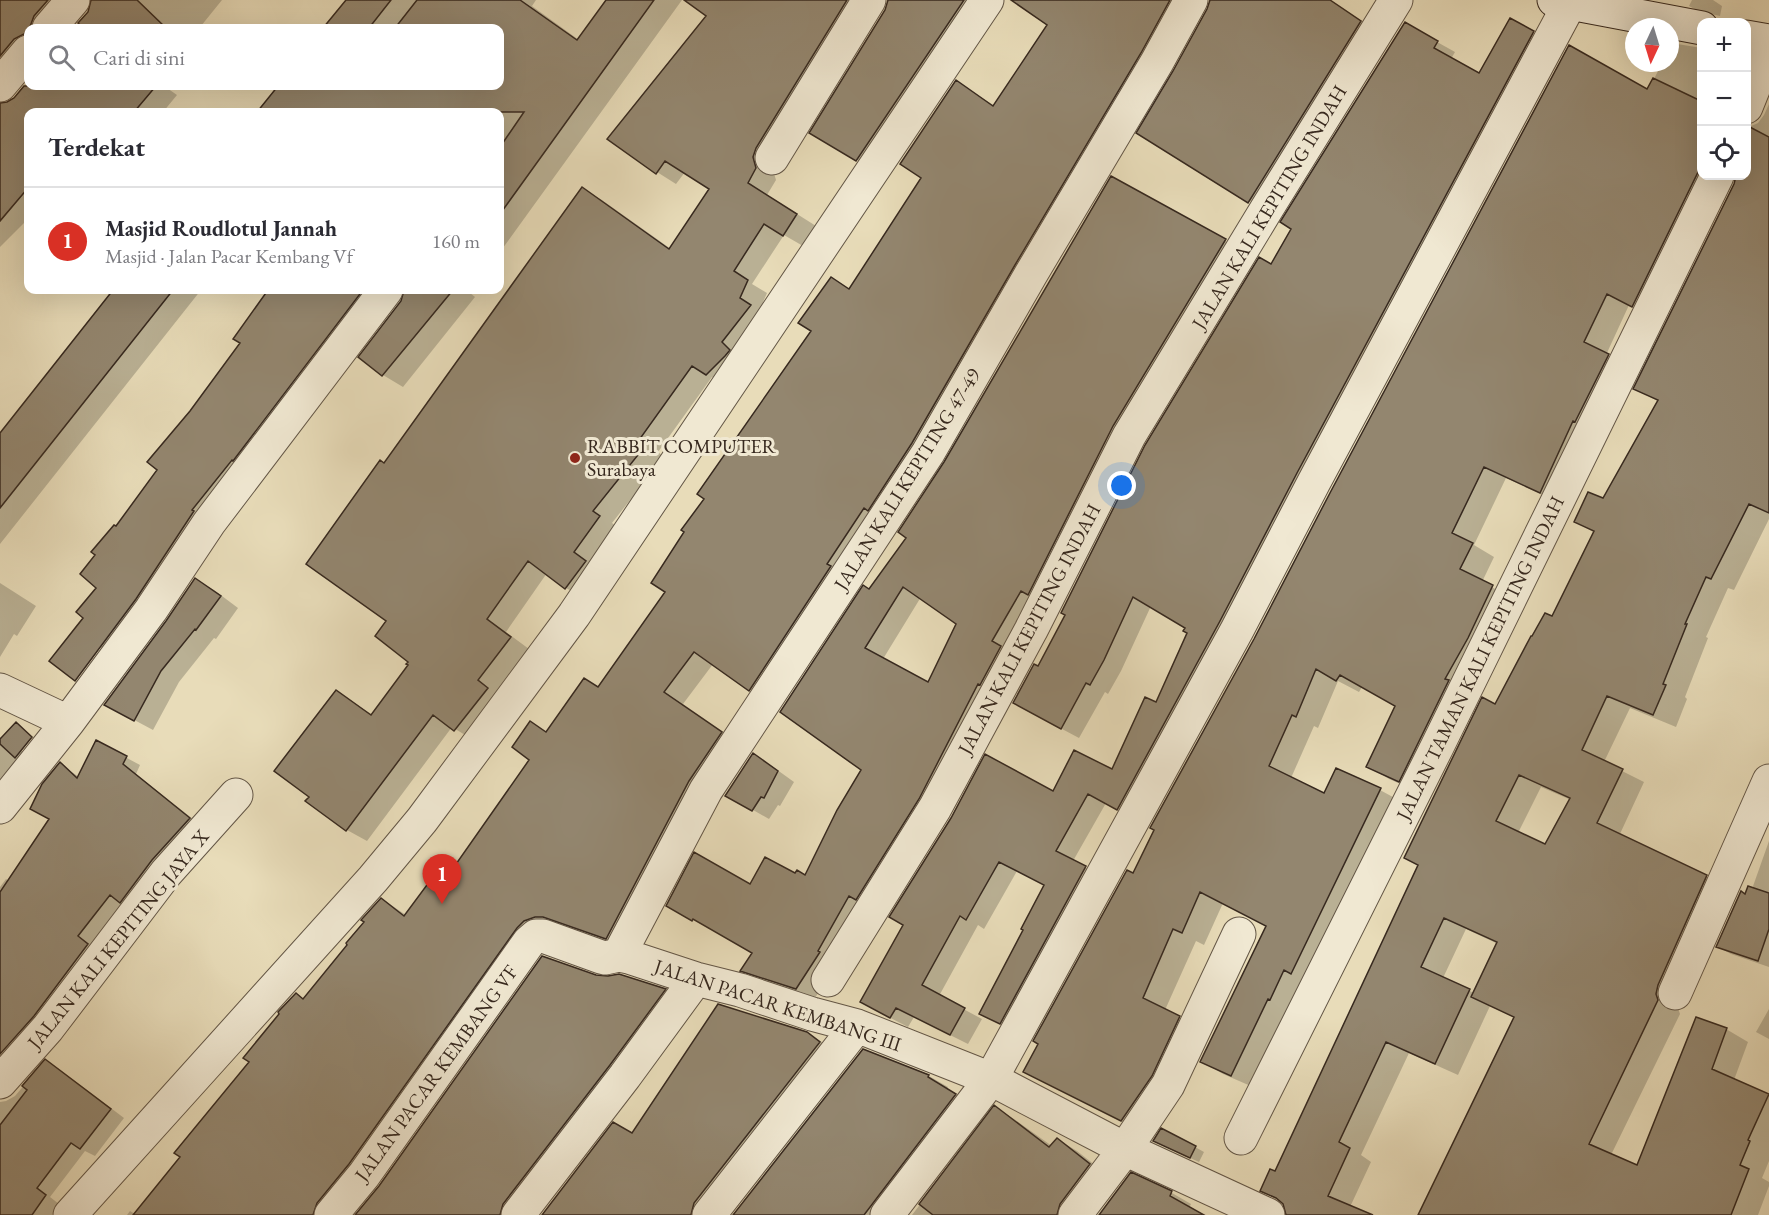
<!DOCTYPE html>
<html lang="id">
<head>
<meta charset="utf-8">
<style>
	body { margin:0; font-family:"EB Garamond",serif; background:#f2f2f3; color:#2b2b33 }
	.controls { position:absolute; right:18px; top:18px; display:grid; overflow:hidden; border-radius:12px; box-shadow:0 6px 24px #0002 }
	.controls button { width:54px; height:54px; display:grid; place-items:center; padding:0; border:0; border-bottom:2px solid #e1e1e2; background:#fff; color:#2b2b33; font:30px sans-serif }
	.compass { position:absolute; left:1625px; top:18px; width:54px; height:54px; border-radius:50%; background:#fff; box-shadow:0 6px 24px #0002; rotate:184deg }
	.you { position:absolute; left:1122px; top:486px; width:21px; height:21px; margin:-15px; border:4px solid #fff; border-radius:50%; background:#1a73e8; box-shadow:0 0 0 9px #1a73e833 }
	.badge { display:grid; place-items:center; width:39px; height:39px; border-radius:50%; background:#d93025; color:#fff; font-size:20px; font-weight:700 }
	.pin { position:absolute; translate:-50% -50px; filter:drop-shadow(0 2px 3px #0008) }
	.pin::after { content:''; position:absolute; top:32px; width:21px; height:18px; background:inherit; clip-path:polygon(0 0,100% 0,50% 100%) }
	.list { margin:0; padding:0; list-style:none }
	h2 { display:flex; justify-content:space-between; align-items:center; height:78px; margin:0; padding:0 24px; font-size:26px }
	h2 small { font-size:20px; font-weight:400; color:#7c7c81 }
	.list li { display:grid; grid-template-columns:39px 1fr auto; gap:18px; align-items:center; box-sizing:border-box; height:108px; padding:0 24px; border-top:2px solid #e1e1e2 }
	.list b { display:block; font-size:22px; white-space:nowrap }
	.list p { margin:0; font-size:20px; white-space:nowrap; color:#7c7c81 }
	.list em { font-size:20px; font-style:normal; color:#7c7c81 }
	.icon { flex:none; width:33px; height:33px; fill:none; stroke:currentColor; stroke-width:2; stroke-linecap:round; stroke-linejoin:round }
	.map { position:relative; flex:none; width:1769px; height:1215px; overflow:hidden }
	.search { position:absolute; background:#fff; box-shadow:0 6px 24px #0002; left:24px; top:24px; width:480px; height:66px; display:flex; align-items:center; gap:15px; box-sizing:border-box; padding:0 21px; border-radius:12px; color:#7c7c81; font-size:22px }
	.panel { position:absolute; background:#fff; box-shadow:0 6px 24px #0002; left:24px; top:108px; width:480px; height:186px; border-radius:12px }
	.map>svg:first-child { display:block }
	.shadow { fill:#0003; fill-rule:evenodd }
	.building { fill:#93866f; stroke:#37291f; stroke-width:1.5; fill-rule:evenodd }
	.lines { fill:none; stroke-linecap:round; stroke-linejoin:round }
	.minor-casing { stroke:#635646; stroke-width:35 }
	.secondary-casing { stroke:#37291f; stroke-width:35 }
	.minor { stroke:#f0e8d2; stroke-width:33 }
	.secondary { stroke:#f0e8d2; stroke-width:33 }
	.poi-dot { fill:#8f2418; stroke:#f0e8d2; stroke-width:2 }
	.labels { text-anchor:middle; stroke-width:6; stroke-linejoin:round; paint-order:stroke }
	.street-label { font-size:20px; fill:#37291f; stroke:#f0e8d2 }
	.poi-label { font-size:20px; fill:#37291f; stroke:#f0e8d2; text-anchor:start }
</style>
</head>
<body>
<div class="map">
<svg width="1769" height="1215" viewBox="0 0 1769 1215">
	<rect width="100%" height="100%" fill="#e8dcb9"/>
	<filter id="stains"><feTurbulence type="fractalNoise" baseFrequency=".00333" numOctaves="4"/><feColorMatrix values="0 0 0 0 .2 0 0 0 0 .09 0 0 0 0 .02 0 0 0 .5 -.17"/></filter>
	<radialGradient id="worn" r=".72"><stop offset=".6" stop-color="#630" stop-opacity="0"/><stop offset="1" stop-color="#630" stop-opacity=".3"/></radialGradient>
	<path class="shadow" d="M0,0H78L54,28H28V57L1,94L3,105L15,98L28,83V86H164L177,95L163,112H28V219L0,247Z
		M93,0H222L201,26L199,25L196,28H75L89,13Z
		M348,0H536L532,6L579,40L608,0H682L500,252V112H259L280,86H438L464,108L480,86H500V58L511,41L500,31V28H497L482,15L471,28H325Z
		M686,0H874L773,170L776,180L767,195L816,226L803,246L784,235L752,284L767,293L727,385L712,377L658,452L664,457L612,523L619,528L586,599L566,588L547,573L506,632L529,649L475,741L452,727L367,841L347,830L308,801L311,796L336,692L373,715L410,665V661L388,621L385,464L582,189L602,200L671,249L711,188L685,172L676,184L657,172L708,16Z
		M889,0H992L876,171L811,133L887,10Z
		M1013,0H1196L769,701L750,690L713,664L683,704L741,744L627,949L556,928L336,1215H127L130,1211L135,1214L182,1157L251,1062L296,995L304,1000L350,944L382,899L406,915L448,878L532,759L531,723L547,732L599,688L667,592L850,290L923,177L956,82L995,106L1050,25Z
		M1211,0H1330L1377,31L1266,211L1138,133L1209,10Z
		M1692,0H1713L1722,6L1720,16L1698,11L1689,6Z
		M1511,20L1551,42L1135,819L1106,803L1073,861L1103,877L1018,1033L999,1023L1025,930L1045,885L1017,871L984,929L978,925L939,996L982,1019L968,1044L914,1017L908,1027L879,1012L1054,793L1113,771L1157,704L1189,632L1186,627L1151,606L1121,671L1108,694L1105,692L1079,738L1032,713L1039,668L1271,266L1405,24L1455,52L1451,59L1479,75Z
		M1671,43L1702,48V176L1654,318L1629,305L1606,355L1630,368L1562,504L1506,478L1474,545L1494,557L1482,582L1514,599L1421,793L1389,779L1368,766L1396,706L1362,687L1359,692L1338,681L1318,728L1314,726L1291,778L1325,795L1337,770L1380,790L1402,802L1253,1087L1223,1074L1201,1061L1268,926L1223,903L1204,945L1196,941L1165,1010L1201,1030L1144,1133L1025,1071L1133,875L1648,91L1662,63H1670Z
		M1746,54L1750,56L1749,123L1751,126L1758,123L1764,115L1769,104V519L1734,590L1728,588L1706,637L1708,638L1685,697L1687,699L1676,727L1630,708L1604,762L1644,782L1619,836L1706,877L1728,889L1678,1008L1680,1014L1611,1155L1638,1167L1726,1029L1748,1042L1734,1080L1769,1096V1161L1762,1178L1769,1182V1186L1758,1215H1419L1515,1018L1490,1006L1458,1075L1409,1053L1361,1155L1371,1162L1350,1207L1368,1215H1287L1284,1203L1262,1190L1276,1173L1496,706L1553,618L1595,533L1576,522L1604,500L1659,402L1635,388L1735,185L1737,176H1746ZM1541,787L1571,800L1545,846L1518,833ZM1466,929L1498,944L1474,993L1443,978Z
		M1111,178L1243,251L837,963L815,998L760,980L742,970L754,953L668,906L796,875L806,877L863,770L782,712L908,537L945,463ZM921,597L958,623L929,684L883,659Z
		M115,290H201L0,544V436Z
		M270,290H391L120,658L74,631L85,618L98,588L117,528L159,470L191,412L242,343L235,338Z
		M406,290H473L470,293L475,297L403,387L383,375L361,357L402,302Z
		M195,580L214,590L238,608L216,639L214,638L179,682L153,730L125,715Z
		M0,583L36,606L17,636L14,634L0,657Z
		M0,737L26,754L0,793Z
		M97,742L140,765L136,774L203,827L0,1077V887L6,879L9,881L51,819L60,764L79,777Z
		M769,764L794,782L780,806L778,805L769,819L727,795Z
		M1769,841V967L1731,954L1718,947L1746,896L1752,889Z
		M596,977L665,990L684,1001L523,1215H357Z
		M1769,1009V1039L1756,1032Z
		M806,1033L827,1045L714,1215H544L633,1135Z
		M864,1050L929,1076L948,1087L947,1089L975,1106L892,1215H735Z
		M45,1061L59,1069L124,1118L95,1156L85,1151L50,1197L59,1204L52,1215H0V1102L6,1101L15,1096Z
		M995,1107L1014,1119L1052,1146L1057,1139L1077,1151L1109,1176L1080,1215H912Z
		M1164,1146L1195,1147L1204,1152L1199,1162Z
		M1131,1174L1172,1193L1191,1204L1189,1208L1201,1215H1100Z"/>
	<path class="building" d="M0,0H48L34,16L28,32L14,39L0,56Z
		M91,0H137L166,28H83L78,23L88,12Z
		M346,0H391L369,28H323Z
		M417,0H520L577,40L606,0H654L500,214V147L524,112H257L278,86H500V28H395Z
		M684,0H847L756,148L753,157L756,168L748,183L797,214L783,236L764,224L734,271L748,280L740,298L751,305L722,342L730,350L725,356L706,375L692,366L639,440L646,445L593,511L600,516L574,552L586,561L565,589L528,561L487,619L511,637L478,680L488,688L454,731L433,715L346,831L305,801L309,797L274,771L336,690L371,715L408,665L406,664L408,662L375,636L386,621L306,564L380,460L384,463L582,187L669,249L709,189L665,161L656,174L607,139L706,16Z
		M888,0H964L856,161L809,133L885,10Z
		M1011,0H1170L1141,53L1015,265L912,443L868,511L864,508L827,564L831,566L749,691L694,652L664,692L722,732L689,781L606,939L543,917H535L524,921L517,928L349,1164L317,1203L313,1215H133L180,1157L174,1153L249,1062L243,1058L279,1014L278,1012L296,993L303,999L347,945L346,943L364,922L361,920L381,898L404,916L438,870L447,877L529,760L512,747L530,721L546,732L584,678L598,687L665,592L651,583L684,532L681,530L704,499L697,494L811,331L798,323L831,277L849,289L921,178L900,164L956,80L993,106L1047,25Z
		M1210,0H1330L1361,21L1248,203L1136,133L1173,71L1207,9Z
		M1510,18L1534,31L1297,473L1220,621L1117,810L1088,794L1056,851L1086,866L1000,1024L979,1014L1023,930L1021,929L1044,885L999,862L966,920L960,916L922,985L965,1008L950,1035L896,1008L890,1018L860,1002L903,925L889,917L951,818L985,754L1053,791L1074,750L1112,769L1145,697L1156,702L1187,633L1183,631L1185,628L1133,597L1104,660L1090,685L1086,683L1061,729L1013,703L1034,664L1038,666L1065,615L1061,613L1145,445L1259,257L1271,264L1291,229L1280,222L1405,22L1438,41L1434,48L1479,73Z
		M1569,45L1647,89L1653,78L1701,101V166L1632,307L1607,294L1584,342L1609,354L1575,422L1573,421L1540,493L1484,467L1452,533L1473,543L1460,569L1493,585L1468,638L1445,679L1449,680L1399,782L1366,767L1395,706L1340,675L1336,681L1316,669L1296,717L1292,715L1269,766L1324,793L1336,768L1381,788L1291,974L1284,970L1270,1000L1268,999L1231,1076L1200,1062L1266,926L1200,892L1182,933L1173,929L1143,998L1180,1016L1152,1076L1121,1121L1023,1072L1038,1044L1033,1041L1127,870L1133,873L1154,830L1150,828L1254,639L1331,491Z
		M24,86H156L134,112H28V188L0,221V103L7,102L14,98Z
		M1746,125L1769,137V513L1749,504L1711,579L1706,577L1685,624H1687L1663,684L1666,685L1653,715L1607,696L1582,750L1623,769L1597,823L1707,875L1658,985L1656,994L1658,1000L1589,1144L1637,1165L1696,1017L1727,1028L1712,1069L1769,1094L1748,1140L1750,1141L1740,1165L1749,1169L1731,1215H1418L1514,1017L1471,997L1497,942L1444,918L1421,967L1470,989L1435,1064L1386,1042L1339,1142L1350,1148L1328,1196L1373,1215H1286L1283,1204L1276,1198L1260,1191L1270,1169L1275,1171L1418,865L1404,858L1482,697L1495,704L1531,636H1532L1545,613L1552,616L1594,531L1574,522L1588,492L1603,498L1658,400L1633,389L1734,184L1736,176H1746ZM1519,775L1570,798L1545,844L1496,821Z
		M1111,176L1226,239L1113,426L1028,595L1021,591L992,641L1001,646L980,685L978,684L919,799L856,900L849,896L818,951L820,952L796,989L740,971L752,953L693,919L692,921L666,906L694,852L750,884L765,857L795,873L797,870L805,875L837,810L861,770L780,712L863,585L869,589L906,538L898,532L944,462ZM903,587L956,624L928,682L865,648Z
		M113,290H173L0,508V433Z
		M268,290H363L233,461L232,460L192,510L194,511L136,599L75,681L49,661L83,618L76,612L96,588L80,574L95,555L91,552L114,525L116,526L157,470L147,462L190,411L240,343L233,339Z
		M404,290H453L382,376L358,357L401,301Z
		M195,578L221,596L196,630L195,629L161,671L134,721L104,705L166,621Z
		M16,722L32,737L15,758L0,744V739Z
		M96,740L127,756L123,764L190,818L152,860L120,903L110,895L78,936L88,944L34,1016L0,1054V892L49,819L30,809L42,784L60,762L77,778Z
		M753,753L778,771L764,798L761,797L752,811L725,796Z
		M1748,886L1769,893V929L1758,961L1716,947L1741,891L1745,894Z
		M542,956L596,975L608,976L619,974L666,989L610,1065L503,1204L500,1215H355L379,1186Z
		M718,1004L807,1032L820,1042L694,1203L691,1215H542L613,1122L632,1133Z
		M863,1049L929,1075L928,1077L956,1094L864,1215H733Z
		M45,1059L111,1109L80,1149L71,1143L37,1188L46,1195L32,1215H0V1125L27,1090L22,1086Z
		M994,1105L1049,1147L1057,1138L1090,1164L1060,1204L1057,1215H933L919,1204Z
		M1161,1128L1196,1146L1190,1158L1153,1141Z
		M1131,1172L1172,1191L1170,1196L1204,1215H1099Z"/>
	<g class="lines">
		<defs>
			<path id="minor" d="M49,28L73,0
				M0,85L28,52
				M1746,107L1769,50
				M772,158L869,0
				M0,690L68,722
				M0,807L68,722L151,610L209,523L386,290
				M619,955L706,790L928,453L1031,274L1157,62L1191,0
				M828,980L935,808L1031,630L1129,436L1266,210L1396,0
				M1675,993L1769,781
				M0,1082L48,1028L166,873L236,795
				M1241,1138L1437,747L1717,176
				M70,1215L373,879L422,820L574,615L987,0
				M331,1215L364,1175L529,942L536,936H543L601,957L605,958L619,955L629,957L696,979L740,990L812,1014L857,1026L991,1079L1125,1149L1268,1215
				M518,1215L625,1076L696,979
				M709,1215L857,1026
				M887,1215L991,1079L1237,630L1314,482L1570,3
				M1075,1215L1125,1149L1168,1085L1239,934"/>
			<path id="secondary" d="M1554,0L1702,28
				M1746,37L1769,41"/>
		</defs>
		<use href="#minor" class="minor-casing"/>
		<use href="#secondary" class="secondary-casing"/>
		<use href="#minor" class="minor"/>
		<use href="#secondary" class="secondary"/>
	</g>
	<circle class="poi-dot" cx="575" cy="458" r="6"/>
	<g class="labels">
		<g class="street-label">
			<text transform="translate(1269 207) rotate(-59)" y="7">JALAN KALI KEPITING INDAH</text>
			<text transform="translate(907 479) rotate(-58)" y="7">JALAN KALI KEPITING 47-49</text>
			<text transform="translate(1029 629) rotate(-62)" y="7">JALAN KALI KEPITING INDAH</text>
			<text transform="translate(1480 658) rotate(-64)" y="7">JALAN TAMAN KALI KEPITING INDAH</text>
			<text transform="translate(118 939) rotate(-51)" y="7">JALAN KALI KEPITING JAYA X</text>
			<text transform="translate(778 1005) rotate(18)" y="7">JALAN PACAR KEMBANG III</text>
			<text transform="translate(436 1073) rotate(-54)" y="7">JALAN PACAR KEMBANG VF</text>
		</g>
		<g class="poi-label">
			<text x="587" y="453">RABBIT COMPUTER<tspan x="587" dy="23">Surabaya</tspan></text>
		</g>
	</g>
	<rect width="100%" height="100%" filter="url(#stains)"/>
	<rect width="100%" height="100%" fill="url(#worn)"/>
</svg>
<div class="controls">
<button>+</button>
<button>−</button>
<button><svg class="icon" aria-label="locate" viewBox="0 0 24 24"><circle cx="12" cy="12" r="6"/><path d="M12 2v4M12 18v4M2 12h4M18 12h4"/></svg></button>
</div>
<svg class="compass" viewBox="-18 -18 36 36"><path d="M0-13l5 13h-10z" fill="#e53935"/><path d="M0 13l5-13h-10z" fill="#7c7c81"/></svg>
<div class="you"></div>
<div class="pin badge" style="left:442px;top:904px">1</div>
<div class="search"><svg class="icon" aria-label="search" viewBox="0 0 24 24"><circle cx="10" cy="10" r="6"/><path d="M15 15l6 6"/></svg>Cari di sini</div>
<section class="panel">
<h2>Terdekat<small></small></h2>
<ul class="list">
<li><span class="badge">1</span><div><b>Masjid Roudlotul Jannah</b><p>Masjid · Jalan Pacar Kembang Vf</p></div><em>160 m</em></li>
</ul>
</section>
</div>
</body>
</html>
